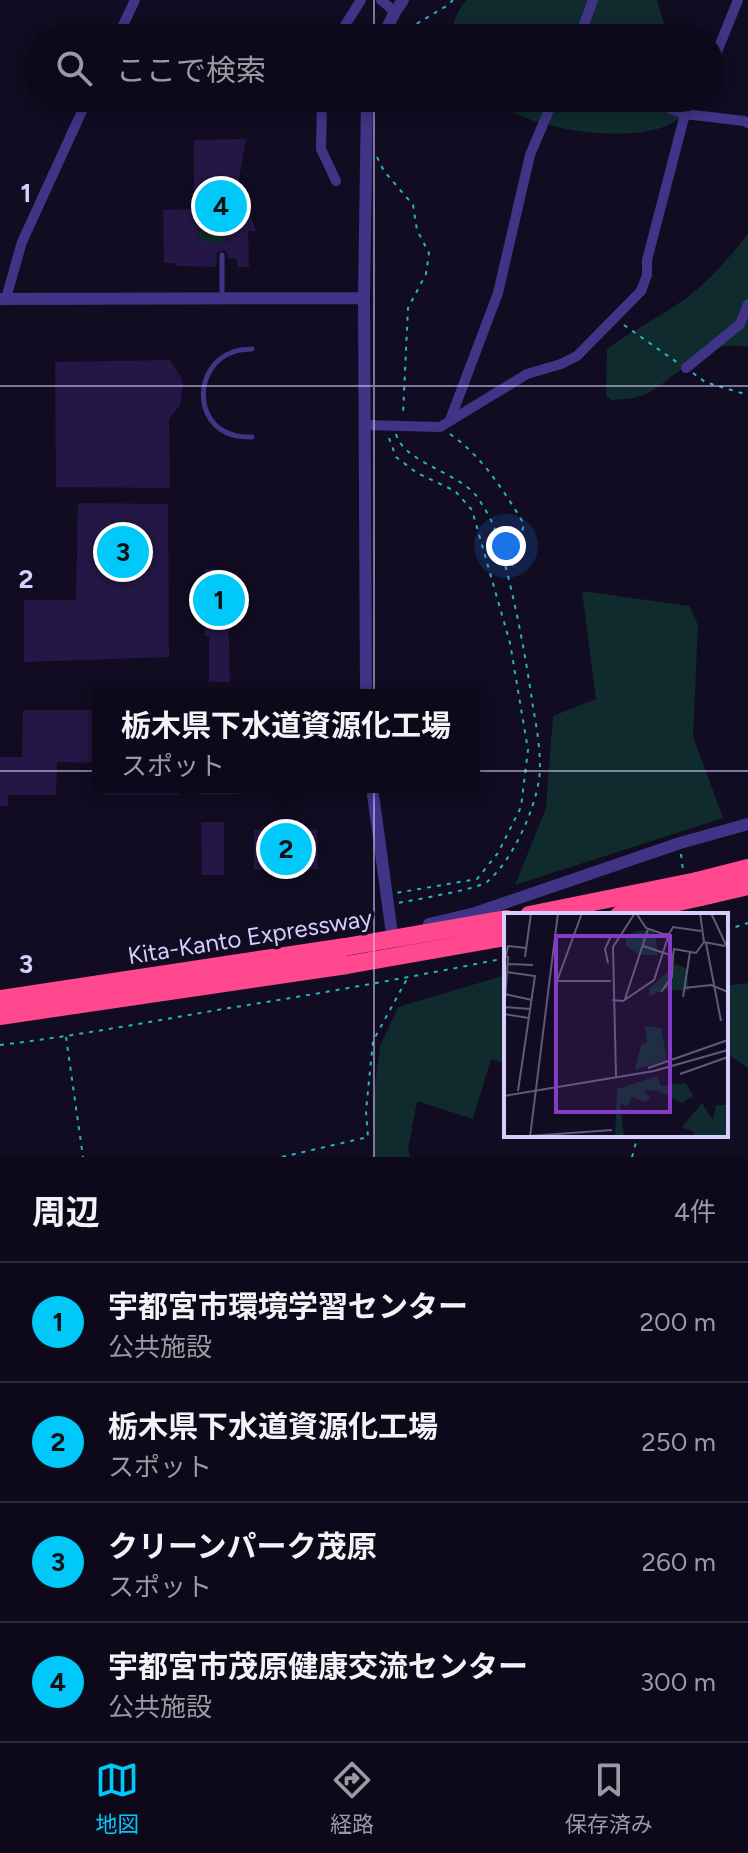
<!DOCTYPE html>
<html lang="ja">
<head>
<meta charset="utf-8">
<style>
	body { margin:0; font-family:Figtree,"Noto Sans JP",sans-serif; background:#1c1727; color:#f1f3f6 }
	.you { position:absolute; left:506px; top:546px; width:28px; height:28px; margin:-20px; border:6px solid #fff; border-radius:50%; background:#1a73e8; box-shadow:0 0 0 12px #1a73e833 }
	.badge { display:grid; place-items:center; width:52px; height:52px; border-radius:50%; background:#00c8f8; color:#111; font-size:26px; font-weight:700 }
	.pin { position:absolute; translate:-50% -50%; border:4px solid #fff; box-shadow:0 2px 8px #0006 }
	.popup { position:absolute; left:92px; top:689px; width:388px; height:104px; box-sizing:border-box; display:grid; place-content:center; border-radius:0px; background:#0e091a; filter:drop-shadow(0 2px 6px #0005); font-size:26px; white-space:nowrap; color:#9b9aa2 }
	.popup b { font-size:30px; color:#f1f3f6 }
	.popup::after { content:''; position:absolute; left:50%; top:100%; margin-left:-16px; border:16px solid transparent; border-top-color:#0e091a }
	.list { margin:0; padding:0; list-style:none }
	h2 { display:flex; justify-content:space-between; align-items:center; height:104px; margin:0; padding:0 32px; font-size:34px }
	h2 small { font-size:26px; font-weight:400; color:#9b9aa2 }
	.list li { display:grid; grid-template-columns:52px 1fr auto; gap:24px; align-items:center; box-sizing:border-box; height:120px; padding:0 32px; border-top:2px solid #2e2a39 }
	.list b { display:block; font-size:30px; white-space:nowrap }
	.list p { margin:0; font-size:26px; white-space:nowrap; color:#9b9aa2 }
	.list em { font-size:26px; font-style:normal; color:#9b9aa2 }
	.icon { flex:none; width:44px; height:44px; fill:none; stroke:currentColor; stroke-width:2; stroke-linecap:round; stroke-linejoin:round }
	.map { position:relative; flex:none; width:748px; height:1157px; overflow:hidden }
	.search { position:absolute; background:#0e091a; box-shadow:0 4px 12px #0003; left:24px; right:24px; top:24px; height:88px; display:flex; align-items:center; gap:20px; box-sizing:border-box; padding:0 28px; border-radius:44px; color:#9b9aa2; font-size:30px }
	.sheet { height:584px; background:#0e091a }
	nav { display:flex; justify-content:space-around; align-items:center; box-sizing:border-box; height:112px; border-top:2px solid #2e2a39; background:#0e091a; font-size:22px; color:#9b9aa2 }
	nav a { display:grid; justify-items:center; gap:4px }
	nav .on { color:#00c8f8 }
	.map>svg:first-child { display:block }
	.green { fill:#0f2b2d }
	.building { fill:#241745; fill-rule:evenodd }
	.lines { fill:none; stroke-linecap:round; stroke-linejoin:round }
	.path { stroke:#26b5bb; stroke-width:2; stroke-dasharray:4 6; stroke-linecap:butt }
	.service { stroke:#3f3485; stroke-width:5 }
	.minor { stroke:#3f3485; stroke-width:10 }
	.tertiary { stroke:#3f3485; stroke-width:12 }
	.motorway { stroke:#ff488e; stroke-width:18 }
	.motorway-bridge { stroke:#ff488e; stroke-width:18 }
	.grid { fill:none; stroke:#d8cdff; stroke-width:2; stroke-opacity:0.55 }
	.labels { text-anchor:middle; stroke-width:7; stroke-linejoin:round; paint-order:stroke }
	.street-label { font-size:24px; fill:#d8cdff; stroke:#120c22 }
	.inset-road { fill:none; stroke:#61597a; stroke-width:2 }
	.view { fill:#843cc5; fill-opacity:0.15; stroke:#843cc5; stroke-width:4 }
	.inset-edge { fill:none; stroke:#d8cdff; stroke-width:4 }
	.grid-label { font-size:26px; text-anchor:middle; font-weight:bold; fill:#d8cdff; stroke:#120c22; stroke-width:7; stroke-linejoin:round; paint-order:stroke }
</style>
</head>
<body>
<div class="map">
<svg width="748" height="1157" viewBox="0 0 748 1157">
	<rect width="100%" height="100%" fill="#120c22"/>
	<path class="green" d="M466,0H657L668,38H450C452,23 457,12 466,0Z
		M492,98H684L685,114C681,117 675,122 670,124C634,142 560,132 524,117C512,113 502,104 492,98Z
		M199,216C216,218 223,226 227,242H200Z
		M748,234V347C707,337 679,376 648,393C636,399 624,399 611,400L606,395L607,349C631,331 658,318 682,301C708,283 728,259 748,234Z
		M582,591L689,606L698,625L693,736L723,818L515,885L546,808L553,716L596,699Z
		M506,975V1064L491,1059L473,1119L417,1101L408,1150L410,1157H375L373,1101L380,1046L398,1007Z
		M748,983V1068L726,1053V986Z"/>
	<path class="building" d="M246,139L236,196L244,197L256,231H248L249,267H237V259L228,258L227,253L223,250L217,253L216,267L176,266V263H164L163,210L194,209V140ZM199,214L219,223L228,242H200Z
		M170,360L181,377L183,386L180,405L169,419L170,488L56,487L55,362Z
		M78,503L168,504L169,657L24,662V600H76Z
		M205,569H223L233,584V598L228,608L230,682H209V636H205Z
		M23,710H98V763L57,762L56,795H8V806H0V757H22Z
		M103,787H179V795H103Z
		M200,787H241V794L200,795Z
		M201,822H224V875H202Z
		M317,829L318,869L254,870V830Z"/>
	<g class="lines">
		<path class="path" d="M404,38L408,29L448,5L453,0
			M377,157L384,171L413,205L417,230L429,253L426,274L408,308L403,414
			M624,325L678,363
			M693,373L705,382L748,395
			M396,434C405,465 463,472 480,501C486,511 493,522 496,533C513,588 525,651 533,707C537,729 542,758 539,780C534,812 512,861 487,882C477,889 414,900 398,903
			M450,434C482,456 504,491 524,524L513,566
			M389,438L396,457L417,473L455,491L472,510L510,643L528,750L521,807L498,853L477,879L396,893
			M681,854L683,871
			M726,930L748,923
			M66,1037L83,1157
			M0,1045C75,1036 149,1022 223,1009C318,994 412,977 506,958
			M282,1157L368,1137L366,1111L373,1041L408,977
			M632,1157L638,1135"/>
		<path class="service" d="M222,255V297
			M252,349C246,350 239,349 233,352C195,365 192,423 233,435C239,437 246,437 252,437"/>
		<path class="minor" d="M381,0L395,12
			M117,38L135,0
			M337,38L361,0
			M579,38L593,0
			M710,69L738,0
			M322,98L321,149L336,181
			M643,98L685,114L744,121L748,123
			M6,298L22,242L88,98
			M686,368L740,324L748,304
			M450,420L498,293L530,155L554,98
			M365,425L440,427L527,374L561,364L577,356L641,291L647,275V260L685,114L696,98"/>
		<path class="tertiary" d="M382,38L395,12L403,0
			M0,299L364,298
			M366,695L364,298L367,98
			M372,787L392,934
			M429,924L475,913L680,843L748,824"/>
		<path class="motorway" d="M697,881L748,868
			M701,897L748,886
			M0,999L345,947L506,919
			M0,1016L347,965L506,937"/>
		<path class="motorway-bridge" d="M529,915L697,881
			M619,915L701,897"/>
	</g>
	<path class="grid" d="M374,0V38M374,98V1157M0,386H748M0,771H748"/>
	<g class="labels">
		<g class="street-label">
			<text transform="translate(250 937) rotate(-9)" y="8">Kita-Kanto Expressway</text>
		</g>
	</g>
	<g transform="translate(504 913)">
		<rect width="224" height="224" fill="#120c22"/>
		<path d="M150,17L154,42H137L122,33V24L131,18ZM172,51L182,55L185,78L162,76L145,83V76ZM141,113L157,115L163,147L131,157L137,132L143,129ZM153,163L157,173L182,170L189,183L178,190L152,177L139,178L146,184L142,189L128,184L124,193L116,190L120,224H111L113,176ZM198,190L209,207L212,192H224V224H188L190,219L178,214Z" fill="#0f2b2d"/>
		<path class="inset-road" d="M132,0L142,15L159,21H165L169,14L197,18M196,0L200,29M207,0L223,34M202,30L217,108M139,33L169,43L170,36L192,40L200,29L221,33M0,43L4,44L0,103M2,43L4,33L22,35M21,44L27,0M104,50L101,36L108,21M3,51L29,52M2,59L31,63L14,178M53,68L78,0M53,68H107M180,75L207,72L224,79M157,79L168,64L169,43M1,81L28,87M179,84L186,39M121,86L144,16M108,87L119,88L150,67L165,21M0,94L26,96M0,101L25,105M144,155L224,127M176,161L224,144M112,164L109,34L131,0M0,183L150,158L224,137M26,223L108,217M26,224L54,0"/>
		<path class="view" d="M52,23H166V199H52Z"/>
		<rect width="224" height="224" class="inset-edge"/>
	</g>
	<g class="grid-label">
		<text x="26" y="202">1</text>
		<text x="26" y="588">2</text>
		<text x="26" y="973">3</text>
	</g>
</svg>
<div class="you"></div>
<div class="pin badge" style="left:219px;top:600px">1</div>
<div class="pin badge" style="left:286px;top:849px">2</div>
<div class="popup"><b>栃木県下水道資源化工場</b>スポット</div>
<div class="pin badge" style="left:123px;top:552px">3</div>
<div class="pin badge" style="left:221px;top:206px">4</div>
<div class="search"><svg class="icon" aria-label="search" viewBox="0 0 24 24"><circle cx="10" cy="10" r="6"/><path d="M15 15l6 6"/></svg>ここで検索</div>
</div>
<section class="sheet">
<h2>周辺<small>4件</small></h2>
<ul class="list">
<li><span class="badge">1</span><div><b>宇都宮市環境学習センター</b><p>公共施設</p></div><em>200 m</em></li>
<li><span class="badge">2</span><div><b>栃木県下水道資源化工場</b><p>スポット</p></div><em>250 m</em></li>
<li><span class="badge">3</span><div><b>クリーンパーク茂原</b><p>スポット</p></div><em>260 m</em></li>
<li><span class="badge">4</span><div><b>宇都宮市茂原健康交流センター</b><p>公共施設</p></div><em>300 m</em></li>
</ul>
</section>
<nav>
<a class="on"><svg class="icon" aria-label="map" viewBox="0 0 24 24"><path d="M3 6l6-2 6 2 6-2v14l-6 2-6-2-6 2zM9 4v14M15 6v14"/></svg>地図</a>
<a><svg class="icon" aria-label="directions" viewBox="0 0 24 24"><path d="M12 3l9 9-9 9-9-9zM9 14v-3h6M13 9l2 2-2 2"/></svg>経路</a>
<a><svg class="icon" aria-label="saved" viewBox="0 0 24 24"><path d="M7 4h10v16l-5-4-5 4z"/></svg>保存済み</a>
</nav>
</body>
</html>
